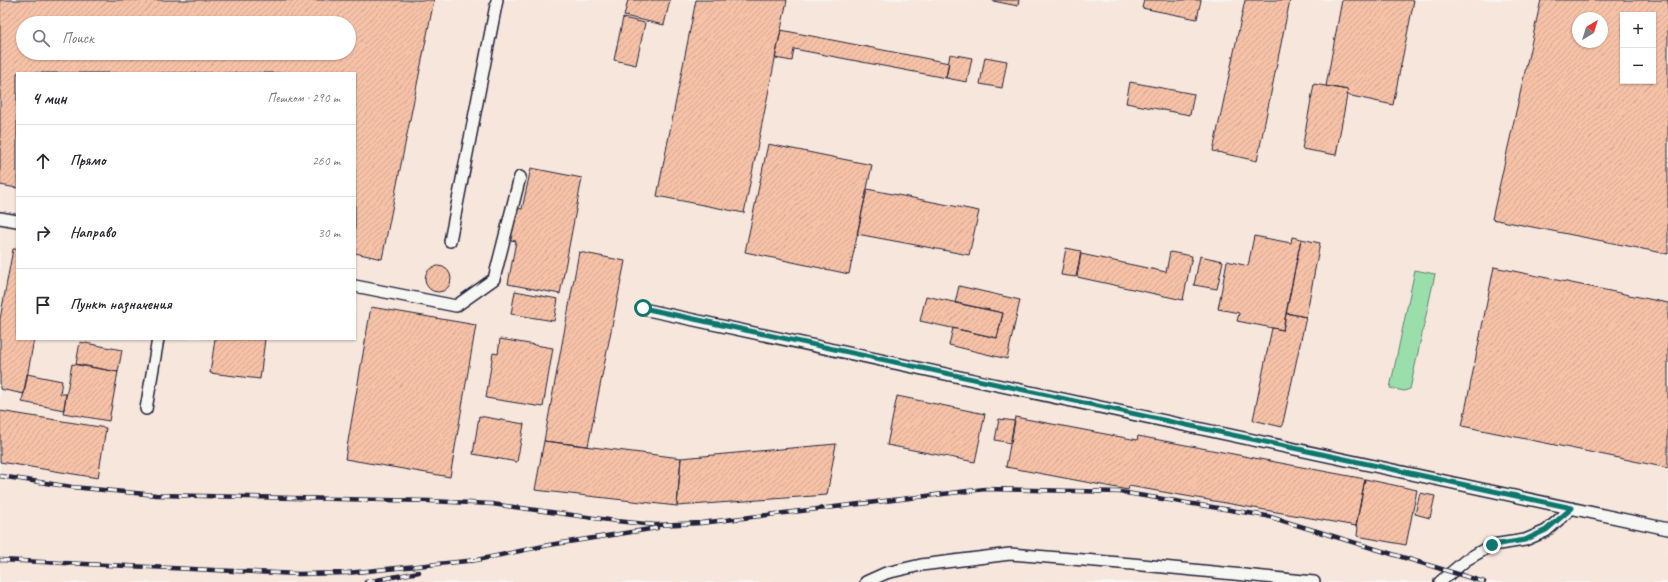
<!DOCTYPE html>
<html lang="ru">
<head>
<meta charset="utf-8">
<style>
	body { margin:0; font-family:Caveat,sans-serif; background:#f2f2f3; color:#2b2b33 }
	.controls { position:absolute; right:12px; top:12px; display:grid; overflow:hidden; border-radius:0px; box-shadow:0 1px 3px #0004 }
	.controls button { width:36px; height:36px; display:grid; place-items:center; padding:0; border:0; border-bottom:1px solid #e1e1e2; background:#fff; color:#2b2b33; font:20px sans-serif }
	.compass { position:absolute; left:1572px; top:12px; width:36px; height:36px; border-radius:50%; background:#fff; box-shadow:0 1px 3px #0004; rotate:38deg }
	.stop { position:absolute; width:12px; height:12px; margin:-9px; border:3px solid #0f766e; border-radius:50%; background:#fff }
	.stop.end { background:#0f766e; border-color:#fff; box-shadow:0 1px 4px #0008 }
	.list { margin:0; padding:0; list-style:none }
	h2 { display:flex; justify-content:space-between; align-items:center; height:52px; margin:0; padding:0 16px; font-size:17px }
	h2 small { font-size:13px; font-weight:400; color:#7c7c81 }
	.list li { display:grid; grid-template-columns:26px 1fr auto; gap:12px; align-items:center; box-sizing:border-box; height:72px; padding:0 16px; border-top:1px solid #e1e1e2 }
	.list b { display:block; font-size:15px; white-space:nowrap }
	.list em { font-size:13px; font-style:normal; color:#7c7c81 }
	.icon { flex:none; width:22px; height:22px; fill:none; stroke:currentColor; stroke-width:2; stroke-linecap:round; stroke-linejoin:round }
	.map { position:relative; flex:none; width:1668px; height:582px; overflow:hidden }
	.search { position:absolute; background:#fff; box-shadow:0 1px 3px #0004; left:16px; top:16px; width:340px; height:44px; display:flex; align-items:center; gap:10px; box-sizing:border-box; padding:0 14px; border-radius:22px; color:#7c7c81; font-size:15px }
	.panel { position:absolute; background:#fff; box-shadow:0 1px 3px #0004; left:16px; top:72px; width:340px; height:268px; border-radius:0px }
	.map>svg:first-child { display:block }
	.built { fill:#f6e6dc; fill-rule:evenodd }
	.grass { fill:#9adfab; stroke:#5e8073 }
	.building { fill:url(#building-hatch); stroke:#22223b; fill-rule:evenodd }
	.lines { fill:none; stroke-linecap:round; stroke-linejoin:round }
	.lane-casing { stroke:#22223b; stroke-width:14 }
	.lane { stroke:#f6f6f2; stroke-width:11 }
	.rail-casing { stroke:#22223b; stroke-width:4.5 }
	.rail { stroke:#f6f6f2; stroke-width:3; stroke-dasharray:9; stroke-linecap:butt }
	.route { stroke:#0f766e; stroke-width:5 }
</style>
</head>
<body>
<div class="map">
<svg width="1668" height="582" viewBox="0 0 1668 582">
	<defs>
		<pattern id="building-hatch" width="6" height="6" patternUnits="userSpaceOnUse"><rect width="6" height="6" fill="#f6c2a7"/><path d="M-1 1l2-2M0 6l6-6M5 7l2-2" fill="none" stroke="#d3a691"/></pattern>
	</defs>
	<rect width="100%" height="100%" fill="#f6f6f2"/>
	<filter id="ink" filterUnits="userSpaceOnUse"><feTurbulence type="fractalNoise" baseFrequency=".025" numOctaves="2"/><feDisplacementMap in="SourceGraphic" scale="8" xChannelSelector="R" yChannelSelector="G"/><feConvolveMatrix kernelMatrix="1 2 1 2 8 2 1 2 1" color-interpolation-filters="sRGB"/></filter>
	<g filter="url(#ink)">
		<path class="built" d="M0,0H1668V582H0ZM1623,15H1653V81H1623ZM1578,18H1602V42H1578ZM23,23H349V53H23ZM17,73H355V339H17Z"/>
		<path class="grass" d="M1415,270L1435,274L1410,389L1404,391L1390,388Z"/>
		<path class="building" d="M0,0H434L382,259L355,253V73H17V188L0,185ZM23,23H349V53H23Z
			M628,0H670L664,25L624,16Z
			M696,0H787L744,213L657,196Z
			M993,0H1019L1018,6L993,1Z
			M1144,0H1201L1197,19L1142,8Z
			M1245,0H1290L1257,161L1213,151Z
			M1342,0H1414L1393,105L1347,95L1348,90L1326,86Z
			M1541,0H1668V254L1492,219ZM1623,15H1653V81H1623ZM1578,18H1602V42H1578Z
			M623,18L645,23L636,65L614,60Z
			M781,30L949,63L946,78L794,49L792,61L775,58Z
			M950,54L972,58L967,82L946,78Z
			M985,57L1007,61L1002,88L980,84Z
			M1130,82L1194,94L1190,115L1126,103Z
			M1314,84L1348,90L1336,155L1302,149Z
			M768,144L872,165L849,274L745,252Z
			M531,168L582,178L560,294L508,284L516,241L510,240L516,208L522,209Z
			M867,189L979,211L969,255L857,234Z
			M1254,236L1291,243L1292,237L1301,239L1283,330L1237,321L1239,313L1218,309L1227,261L1248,266Z
			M1301,239L1320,243L1306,317L1286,313Z
			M1066,248L1081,251L1076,277L1061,275Z
			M13,249H17V339H34L24,394L0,389V319Z
			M579,252L625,261L588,446L544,441Z
			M1170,252L1192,256L1183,300L1077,277L1081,254L1166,272Z
			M1200,256L1223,261L1217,289L1194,285Z
			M425 279a13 13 0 1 1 26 0a13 13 0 1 1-26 0Z
			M1494,267L1668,303V468L1462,426Z
			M959,286L1020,300L1007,359L949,345L953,328L997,338L1003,313L955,303Z
			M515,291L558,299L554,321L511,314Z
			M926,296L1003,313L997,338L920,321Z
			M371,307L476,325L450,477L345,459Z
			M1286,313L1306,317L1282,427L1253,420L1272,328L1283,330Z
			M215,339H265L260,379L210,373Z
			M500,339L553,348L543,407L486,398L493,353L498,354Z
			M80,342L122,350L118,372L76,364Z
			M72,364L118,372L109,421L63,413Z
			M27,374L62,381L60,394H66L64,410L22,402Z
			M897,396L985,414L975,462L887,445Z
			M0,411L106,428L98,478L0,462Z
			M479,416L524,424L517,462L473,454Z
			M1015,417L1137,440L1138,436L1365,479L1356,526L1129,486L1128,490L1006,467Z
			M999,419L1015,421L1011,443L995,440Z
			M544,441L681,458L677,506L535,490Z
			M836,444L827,495L677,506L681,458Z
			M1365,479L1417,490L1406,545L1357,536L1358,527L1356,526Z
			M1420,493L1435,496L1430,518L1415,514Z"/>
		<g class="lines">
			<defs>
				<path id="lane" d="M0,218L17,221
					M450,241L497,0
					M355,286L456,306L494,279L520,177
					M643,309L1668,529
					M146,409L158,339
					M866,582L886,573L921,565L1010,554L1132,564L1314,582
					M1440,582L1466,560L1492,545L1525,540L1546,531L1572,508"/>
			</defs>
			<use href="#lane" class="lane-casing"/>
			<use href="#lane" class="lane"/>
			<defs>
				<path id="rail" d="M0,476L72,487L156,495L430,501L492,504L616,521L656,525L701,523L985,489L1120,492L1267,516L1484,582
					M0,560L299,574L347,573L477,560
					M472,561L549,545L657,528
					M366,582L419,572"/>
			</defs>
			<use href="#rail" class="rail-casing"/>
			<use href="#rail" class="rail"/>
		</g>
	</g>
	<g class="lines" filter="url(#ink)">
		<path class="route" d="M643,308L1572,508L1546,530L1525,540L1492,545"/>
	</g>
</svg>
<div class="controls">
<button>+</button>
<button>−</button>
</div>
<svg class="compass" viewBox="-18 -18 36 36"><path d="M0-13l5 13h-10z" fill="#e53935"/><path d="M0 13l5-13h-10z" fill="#7c7c81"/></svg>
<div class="stop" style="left:643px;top:308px"></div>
<div class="stop end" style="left:1492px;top:545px"></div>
<div class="search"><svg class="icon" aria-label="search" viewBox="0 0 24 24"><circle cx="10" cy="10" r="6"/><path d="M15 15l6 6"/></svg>Поиск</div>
<section class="panel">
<h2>4 мин<small>Пешком · 290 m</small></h2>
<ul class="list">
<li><svg class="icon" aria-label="ahead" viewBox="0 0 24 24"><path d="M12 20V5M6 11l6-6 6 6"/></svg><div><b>Прямо</b></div><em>260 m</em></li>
<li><svg class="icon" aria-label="right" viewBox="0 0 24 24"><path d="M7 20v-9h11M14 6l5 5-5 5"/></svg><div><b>Направо</b></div><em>30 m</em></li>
<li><svg class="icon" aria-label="arrive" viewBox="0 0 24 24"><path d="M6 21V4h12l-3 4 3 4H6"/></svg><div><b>Пункт назначения</b></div></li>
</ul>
</section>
</div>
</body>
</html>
